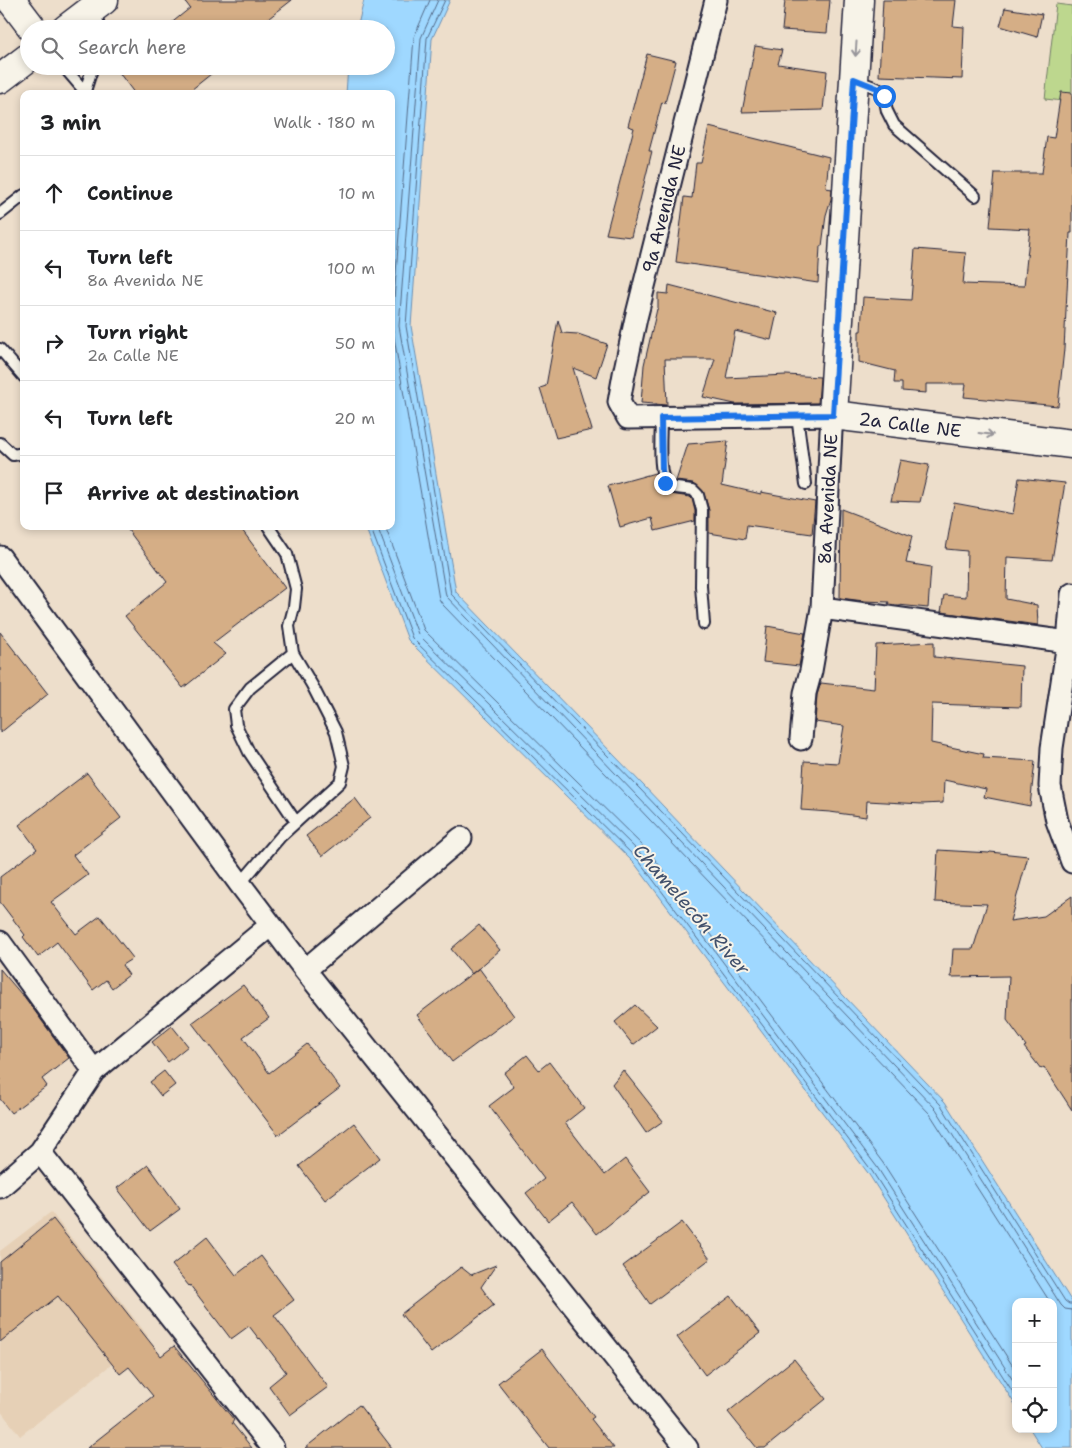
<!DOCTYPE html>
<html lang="en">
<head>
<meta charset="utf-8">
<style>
	body { margin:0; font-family:"Shantell Sans",sans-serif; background:#f2f2f2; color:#202124 }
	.controls { position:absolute; right:15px; bottom:15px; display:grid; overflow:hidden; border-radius:10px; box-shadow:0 2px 8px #0003 }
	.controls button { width:45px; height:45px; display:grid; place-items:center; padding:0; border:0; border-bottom:1px solid #e0e0e0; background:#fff; color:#202124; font:25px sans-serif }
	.stop { position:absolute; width:15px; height:15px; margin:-11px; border:4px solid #1a73e8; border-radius:50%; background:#fff }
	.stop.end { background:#1a73e8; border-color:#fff; box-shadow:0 1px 5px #0008 }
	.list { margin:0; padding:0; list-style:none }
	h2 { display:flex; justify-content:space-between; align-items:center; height:65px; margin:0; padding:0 20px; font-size:21px }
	h2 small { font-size:16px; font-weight:400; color:#757577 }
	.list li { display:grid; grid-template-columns:32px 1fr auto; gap:15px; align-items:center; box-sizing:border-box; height:75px; padding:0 20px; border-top:1px solid #e0e0e0 }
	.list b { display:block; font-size:19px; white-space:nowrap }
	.list p { margin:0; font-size:16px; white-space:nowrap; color:#757577 }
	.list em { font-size:16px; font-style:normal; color:#757577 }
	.icon { flex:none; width:28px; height:28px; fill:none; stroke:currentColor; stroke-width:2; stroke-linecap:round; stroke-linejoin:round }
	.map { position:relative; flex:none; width:1072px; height:1448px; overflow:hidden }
	.search { position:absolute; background:#fff; box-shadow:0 2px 8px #0003; left:20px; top:20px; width:375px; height:55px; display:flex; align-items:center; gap:12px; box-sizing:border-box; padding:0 18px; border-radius:28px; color:#757577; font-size:19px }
	.panel { position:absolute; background:#fff; box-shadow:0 2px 8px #0003; left:20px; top:90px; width:375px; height:440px; border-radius:10px }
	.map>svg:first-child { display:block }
	.built { fill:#e6d0b6 }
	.green { fill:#bdd78e; stroke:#707c64 }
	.water { fill:#9fd8ff; stroke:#6d8fb1 }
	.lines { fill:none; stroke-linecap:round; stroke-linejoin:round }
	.shore { stroke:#546b89; stroke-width:1 }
	.building { fill:#d5ae86; stroke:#22223b }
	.lane-casing { stroke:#22223b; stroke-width:14 }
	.street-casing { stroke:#22223b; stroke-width:25 }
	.secondary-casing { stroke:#22223b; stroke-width:31 }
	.lane { stroke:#f7f3e8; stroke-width:10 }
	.street { stroke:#f7f3e8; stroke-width:21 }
	.secondary { stroke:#f7f3e8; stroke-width:28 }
	.oneway { stroke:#97959a }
	.route { stroke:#1a73e8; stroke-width:6 }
	.labels { text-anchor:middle; stroke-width:4; stroke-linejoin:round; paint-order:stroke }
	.street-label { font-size:18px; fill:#22223b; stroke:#f7f3e8 }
	.water-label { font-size:19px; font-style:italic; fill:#41506c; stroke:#f7f3e8 }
</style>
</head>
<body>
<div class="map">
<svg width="1072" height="1448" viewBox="0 0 1072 1448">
	<rect width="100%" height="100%" fill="#eddecb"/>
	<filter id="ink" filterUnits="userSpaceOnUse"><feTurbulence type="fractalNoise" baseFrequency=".02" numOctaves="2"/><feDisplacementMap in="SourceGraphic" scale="10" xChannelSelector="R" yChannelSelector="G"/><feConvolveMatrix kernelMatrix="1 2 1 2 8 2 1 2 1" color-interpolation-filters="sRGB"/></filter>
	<g filter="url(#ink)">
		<path class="built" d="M51,1212L148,1336L20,1436L0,1410V1251Z"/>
		<path class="green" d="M1056,4L1072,6V102L1045,99Z"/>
		<path class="water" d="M364,0H450L432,39L411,326L456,592L644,786L945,1102L1072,1302V1448H1042L1030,1429H1053V1302H1016V1406L868,1173L635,864L408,640L365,526H391V94H346L348,66H386V29H357Z"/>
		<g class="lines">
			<path class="shore" d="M430,0L414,37L392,326L439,599L443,605L630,799L930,1114L1050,1302
				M438,0L421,38L399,326L446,596L936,1109L1061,1305L1065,1309L1072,1310
				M445,0L427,38L406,326L451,594L640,789L941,1105L1065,1301L1069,1304H1072
				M370,526L412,638L639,861L872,1171L1016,1397
				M377,526L418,634L644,857L877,1167L1016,1385
				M385,526L424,630L650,853L883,1163L1016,1371"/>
		</g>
		<path class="building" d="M184,0H292L255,29H164L190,8Z
			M785,0H830L827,33L782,30Z
			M883,0H956L953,26L964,27L962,79L879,76Z
			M1005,8L1042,14L1037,37L1000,26Z
			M755,46L782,50L778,64L827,71L823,110L742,112Z
			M647,54L676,61L665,103L662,102L649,151H652L631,237L606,234L634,128L628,126Z
			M114,66H221L186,94H135Z
			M1061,92L1072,93V233H1070L1064,349L1058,406L964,397L966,384H926V393L902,391V383H894L895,371L859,362V331H861L863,297L911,300L915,249L966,253L963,284L1024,286L1030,229L990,227L995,173H1042L1047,137L1054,138Z
			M709,127L829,157L826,188L832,189L831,199L826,215L822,246H820L818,283L676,262L684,197L692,198L696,163H701Z
			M669,285L777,313L771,340L735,331L726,378L786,375L820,377L818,403L735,404L703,397L715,359H665L667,405L641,403L644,365L657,309H658V293L668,294Z
			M558,320L562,333L578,334L607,344L596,377L573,368L592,430L556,438L540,388L546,386Z
			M728,441L722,485L761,494V492L815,502L812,534L747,525L745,539L709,533V510L703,491L694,483L676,481L688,444Z
			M900,460L929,465L920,502L891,501Z
			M655,473L659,485L664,493L690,497L692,499L695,511V521L655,531L652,518L620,527L608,486Z
			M1019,478L1065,483L1052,560L1007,557L1006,599L1037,605L1038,625L941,612L944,595L966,597L967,551L946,549L954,503L1013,514Z
			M841,509L912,536L906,563L931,567L928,608L888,604L889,602L864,601L840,598Z
			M125,526H239L285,588L213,643L226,654L183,688L125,616L167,582Z
			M767,626L805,633L799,666L763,662Z
			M0,632L48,694L0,733Z
			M934,642V657L1022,666L1021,707L932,704L931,743L984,754L983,758L1035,761L1030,806L984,797L986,789L944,780L943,803L922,804L867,801L866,817L830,812L801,810L804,761L838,763L844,726L815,722L817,695L821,683L874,689L876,645Z
			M87,773L121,818L73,855L88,875L51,902L76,934L100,916L133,958L122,965L129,975L112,988L106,980L93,990L57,942L38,957L23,937L25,935L0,902V877L37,849L19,825Z
			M355,798L370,818L322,856L306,836Z
			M938,850L989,853L990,852L1028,856L1010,921L1044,916L1072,896V1110L1044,1067L1041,1069L1024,1047L1026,1046L1007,1020L1009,976L951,977L953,949H973L987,904L935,902Z
			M479,925L500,950L472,974L451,949Z
			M479,968L514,1016L452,1062L417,1015Z
			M0,969L22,995H23L69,1058L42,1079L47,1086L11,1113L0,1099Z
			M243,985L269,1018L243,1037L269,1073L307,1044L340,1088L278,1135L192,1023Z
			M635,1005L657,1026L633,1045L615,1022Z
			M172,1026L188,1046L168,1062L152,1042Z
			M527,1055L539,1070L549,1062L584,1108L565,1123L605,1175L625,1159L650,1192L597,1234L572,1202L548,1221L526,1193L544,1179L489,1106L514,1087L504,1073Z
			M623,1070L663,1121L646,1133L612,1084Z
			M164,1071L175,1085L161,1096L150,1082Z
			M354,1123L380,1158L325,1200L299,1166Z
			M148,1165L180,1209L150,1231L117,1188Z
			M53,1219L161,1356L174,1346L234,1420L232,1423L252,1448H87L153,1396L129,1367L120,1374L58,1296L0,1342V1262Z
			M682,1222L710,1259L650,1304L623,1266Z
			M207,1237L236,1275L261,1256L294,1300L274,1315L328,1387L290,1415L269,1386L286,1372L260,1338L259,1339L249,1326L231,1339L190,1285L189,1286L172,1265Z
			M496,1265L481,1287L494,1305L431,1353L401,1314L461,1267L471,1275Z
			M731,1296L760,1333L705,1375L677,1337Z
			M542,1349L594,1417L591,1419L614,1448H549L498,1383Z
			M794,1359L826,1399L765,1448H757L728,1412Z
			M359,1405L392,1448H305Z"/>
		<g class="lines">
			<defs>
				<path id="lane" d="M96,9L99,29
					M63,66L87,94
					M855,80L877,88L884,96L887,111L894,125L975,196
					M85,91L93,66
					M0,214L24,195
					M0,349L24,377
					M797,416L806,484
					M661,418C661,435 657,475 668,487L693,490L698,495L702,510L701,586L704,624
					M0,443L13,455L24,453
					M293,653L250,688L234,709L236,725L249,752L296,822
					M240,884L281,836L340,782L344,766L336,732L312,685L293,653L289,626L294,607L296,589L287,554L268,526"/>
				<path id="street" d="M716,0L636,318L624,374L619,402L628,418L833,415L831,431L822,608L811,671L805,693L801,739
					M0,557L240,884L305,970L687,1448
					M1072,594L1068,642L1052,748L1050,786L1057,821L1072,862
					M822,608L1068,642
					M0,942L94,1071
					M305,970L461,838
					M40,1152L273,1448
					M0,1187L40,1152L94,1071L271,925"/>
				<path id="secondary" d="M11,0L33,29
					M859,0L833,415L1072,444
					M66,29L104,0
					M0,79L29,57"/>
			</defs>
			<use href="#lane" class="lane-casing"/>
			<use href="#street" class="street-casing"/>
			<use href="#secondary" class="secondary-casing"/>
			<use href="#lane" class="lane"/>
			<use href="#street" class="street"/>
			<use href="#secondary" class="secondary"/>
		</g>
		<defs><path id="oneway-shaft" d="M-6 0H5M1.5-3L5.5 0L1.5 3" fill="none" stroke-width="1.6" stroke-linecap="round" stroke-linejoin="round" transform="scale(1.25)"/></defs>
		<g class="oneway">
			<use href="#oneway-shaft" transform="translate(856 49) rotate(94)"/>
			<use href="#oneway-shaft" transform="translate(986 434) rotate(7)"/>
		</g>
	</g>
	<g class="lines" filter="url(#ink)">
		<path class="route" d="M665,483L662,471L661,418L833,415L854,79L877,88L884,96"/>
	</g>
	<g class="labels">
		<g class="street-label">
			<text transform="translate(664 209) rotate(-76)" y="6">9a Avenida NE</text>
			<text transform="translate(910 425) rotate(7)" y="6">2a Calle NE</text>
			<text transform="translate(828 499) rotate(-87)" y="6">8a Avenida NE</text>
		</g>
		<g class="water-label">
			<text transform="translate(692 909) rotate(49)" y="7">Chamelecón River</text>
		</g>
	</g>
</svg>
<div class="controls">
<button>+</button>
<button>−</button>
<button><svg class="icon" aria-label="locate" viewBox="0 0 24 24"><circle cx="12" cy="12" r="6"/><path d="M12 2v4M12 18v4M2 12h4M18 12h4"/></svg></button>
</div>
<div class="stop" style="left:884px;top:96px"></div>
<div class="stop end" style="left:665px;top:483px"></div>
<div class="search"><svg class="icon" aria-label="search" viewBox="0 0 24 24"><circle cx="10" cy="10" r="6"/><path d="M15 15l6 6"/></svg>Search here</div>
<section class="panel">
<h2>3 min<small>Walk · 180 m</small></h2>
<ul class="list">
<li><svg class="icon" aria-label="ahead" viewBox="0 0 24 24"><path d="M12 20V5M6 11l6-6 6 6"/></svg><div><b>Continue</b></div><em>10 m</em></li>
<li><svg class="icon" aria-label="left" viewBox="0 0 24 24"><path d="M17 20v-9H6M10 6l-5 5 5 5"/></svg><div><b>Turn left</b><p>8a Avenida NE</p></div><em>100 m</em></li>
<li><svg class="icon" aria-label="right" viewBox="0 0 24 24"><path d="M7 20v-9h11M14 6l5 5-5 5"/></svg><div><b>Turn right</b><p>2a Calle NE</p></div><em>50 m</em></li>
<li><svg class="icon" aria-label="left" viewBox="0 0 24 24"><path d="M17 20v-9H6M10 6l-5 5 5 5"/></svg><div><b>Turn left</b></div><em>20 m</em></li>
<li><svg class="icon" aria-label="arrive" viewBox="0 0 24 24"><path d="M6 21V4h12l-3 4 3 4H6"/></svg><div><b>Arrive at destination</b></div></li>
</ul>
</section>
</div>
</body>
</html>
